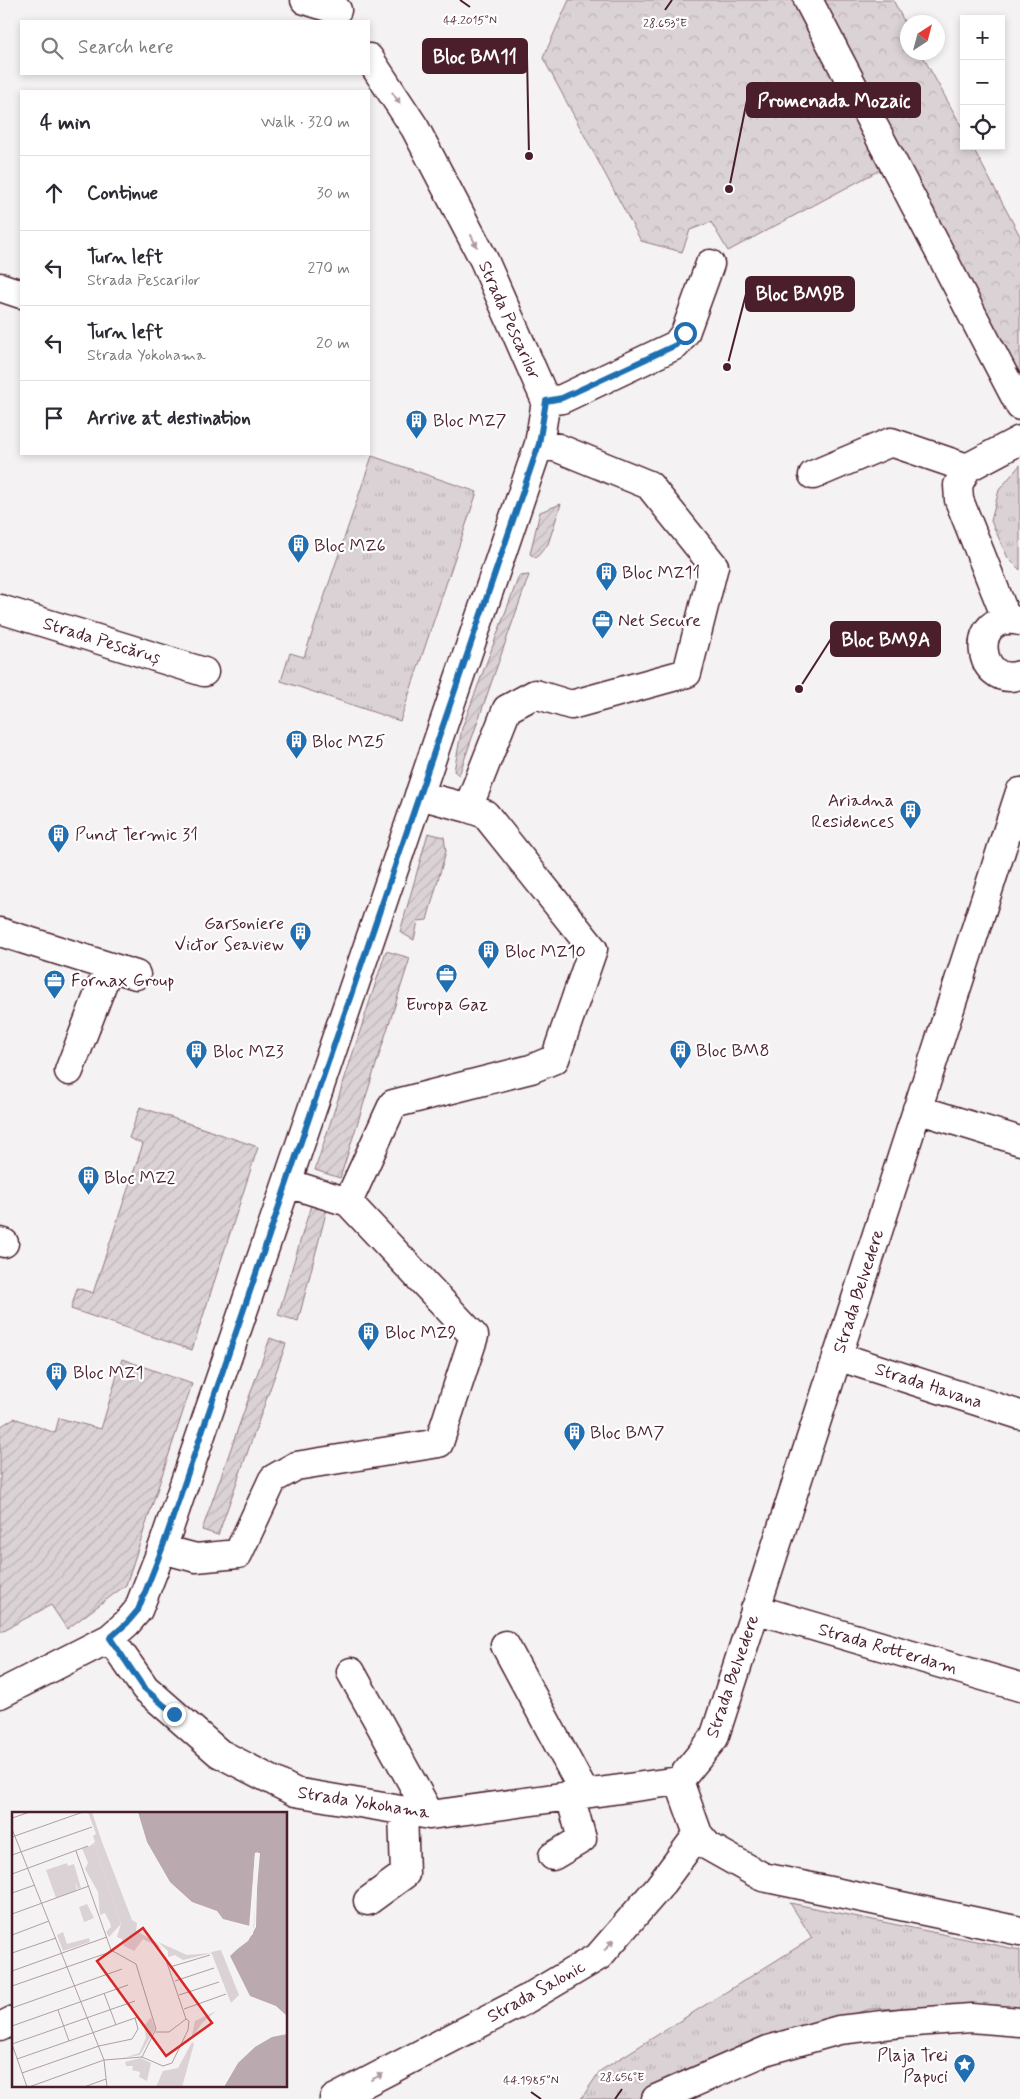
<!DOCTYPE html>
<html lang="en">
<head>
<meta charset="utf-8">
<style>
	body { margin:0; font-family:Mynerve,sans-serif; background:#f2f2f3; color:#2b2b33 }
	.controls { position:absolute; right:15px; top:15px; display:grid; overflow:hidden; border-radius:0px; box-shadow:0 2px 8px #0003 }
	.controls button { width:45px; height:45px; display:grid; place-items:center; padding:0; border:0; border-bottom:1px solid #e1e1e2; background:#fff; color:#2b2b33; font:25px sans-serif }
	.compass { position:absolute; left:900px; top:15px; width:45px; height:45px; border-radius:50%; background:#fff; box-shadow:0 2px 8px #0003; rotate:36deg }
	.stop { position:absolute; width:15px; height:15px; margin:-11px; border:4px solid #1f6fb2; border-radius:50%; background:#fff }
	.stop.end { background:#1f6fb2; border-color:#fff; box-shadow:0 1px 5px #0008 }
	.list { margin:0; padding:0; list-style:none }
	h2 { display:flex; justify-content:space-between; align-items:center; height:65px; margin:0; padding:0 20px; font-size:21px }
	h2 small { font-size:16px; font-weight:400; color:#7c7c81 }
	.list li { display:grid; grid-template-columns:32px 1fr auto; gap:15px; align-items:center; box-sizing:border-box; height:75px; padding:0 20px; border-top:1px solid #e1e1e2 }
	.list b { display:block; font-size:19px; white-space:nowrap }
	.list p { margin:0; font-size:16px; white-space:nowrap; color:#7c7c81 }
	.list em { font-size:16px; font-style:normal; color:#7c7c81 }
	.icon { flex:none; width:28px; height:28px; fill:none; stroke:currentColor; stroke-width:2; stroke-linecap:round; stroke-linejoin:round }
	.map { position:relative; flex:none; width:1020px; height:2099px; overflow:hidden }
	.search { position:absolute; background:#fff; box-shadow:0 2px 8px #0003; left:20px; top:20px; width:350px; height:55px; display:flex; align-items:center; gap:12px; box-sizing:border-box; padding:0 18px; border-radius:0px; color:#7c7c81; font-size:19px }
	.panel { position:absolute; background:#fff; box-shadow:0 2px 8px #0003; left:20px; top:90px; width:350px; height:365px; border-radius:0px }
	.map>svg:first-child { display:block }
	.grass { fill:url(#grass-tufts); stroke:#927880 }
	.park { fill:url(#park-crowns); stroke:#927880 }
	.garden { fill:url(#garden-furrows); stroke:#927880 }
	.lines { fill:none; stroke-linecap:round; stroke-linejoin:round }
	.minor-casing { stroke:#4a1f2b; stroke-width:31 }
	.minor { stroke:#fff; stroke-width:28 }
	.oneway { fill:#ae9aa0 }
	.route { stroke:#1f6fb2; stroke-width:6 }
	.ticks { fill:none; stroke:#4a1f2b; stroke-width:2 }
	.labels { text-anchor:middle; stroke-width:4.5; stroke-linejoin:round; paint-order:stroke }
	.street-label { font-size:18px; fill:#4a1f2b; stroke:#fff }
	.poi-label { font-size:18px; fill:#4a1f2b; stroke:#fff; text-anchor:start }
	.inset-road { fill:none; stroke:#b09ea2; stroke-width:1 }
	.view { fill:#d62828; fill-opacity:0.15; stroke:#d62828; stroke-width:2.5 }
	.inset-edge { fill:none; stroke:#4a1f2b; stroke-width:2.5 }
	.ticks-label { font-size:12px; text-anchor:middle; fill:#4a1f2b; stroke:#fff; stroke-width:4.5; stroke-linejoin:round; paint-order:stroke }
	.leader { fill:none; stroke:#4a1f2b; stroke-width:2 }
	.callout-dot { fill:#4a1f2b; stroke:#fff; stroke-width:2 }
	.callout { fill:#4a1f2b; stroke:#4a1f2b; stroke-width:2 }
	.callout-label { font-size:19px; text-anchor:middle; font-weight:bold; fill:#fff }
</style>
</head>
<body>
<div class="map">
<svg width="1020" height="2099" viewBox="0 0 1020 2099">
	<defs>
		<pattern id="grass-tufts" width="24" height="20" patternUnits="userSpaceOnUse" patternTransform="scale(1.25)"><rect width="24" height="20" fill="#dbd2d5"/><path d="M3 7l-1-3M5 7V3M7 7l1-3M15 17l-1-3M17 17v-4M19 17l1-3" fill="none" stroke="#bdb4b7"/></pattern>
		<pattern id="park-crowns" width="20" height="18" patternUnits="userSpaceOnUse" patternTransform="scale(1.25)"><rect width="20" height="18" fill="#dbd2d5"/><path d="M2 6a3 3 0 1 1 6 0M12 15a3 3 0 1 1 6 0" fill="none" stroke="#bdb4b7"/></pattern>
		<pattern id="garden-furrows" width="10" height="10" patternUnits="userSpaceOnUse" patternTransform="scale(1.25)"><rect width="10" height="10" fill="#dbd2d5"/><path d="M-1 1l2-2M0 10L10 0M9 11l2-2" fill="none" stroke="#bdb4b7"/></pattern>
	</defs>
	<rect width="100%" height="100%" fill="#f4f2f2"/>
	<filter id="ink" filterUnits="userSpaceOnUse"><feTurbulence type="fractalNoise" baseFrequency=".02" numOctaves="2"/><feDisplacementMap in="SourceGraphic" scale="10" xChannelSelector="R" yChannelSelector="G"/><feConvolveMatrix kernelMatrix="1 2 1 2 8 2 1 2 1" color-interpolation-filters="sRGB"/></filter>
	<g filter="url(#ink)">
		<path class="grass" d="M372,456L477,492L400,721L281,681L290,653L304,657Z
			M1020,465V570L1008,558L991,521L999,490Z
			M790,1903L1020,1950V2011L947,2007L871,2009L774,2036L640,2099H581L600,2071L812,1938Z"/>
		<path class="park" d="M569,0H893L907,27L908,52L921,53L964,131V146H972L1020,236V377L904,157L728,251L711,222L690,230L682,252L641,241L543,58Z"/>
		<path class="garden" d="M561,504L548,544L536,558L530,554L540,512Z
			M529,575L459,775L454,771L462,728L519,576Z
			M428,833L444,837L446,851L427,920L418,921L414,940L400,932Z
			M386,951L410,958L340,1178L315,1170Z
			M140,1107L258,1147L192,1350L71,1309L77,1288L93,1293L143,1144L129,1138Z
			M311,1205L327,1209L298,1321L278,1315Z
			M270,1338L286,1344L218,1535L202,1530Z
			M122,1359L192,1384L126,1585L67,1629L51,1605L0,1632V1427L14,1418L55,1433L59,1418L101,1429Z"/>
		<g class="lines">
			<defs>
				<path id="minor" d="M305,0L337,10
					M808,0L1020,406
					M0,287L21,294
					M546,401L562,399L676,345L685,333L710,264
					M813,475L891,442L967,468
					M0,609L204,672
					M1007,620L959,500L958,485L967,468L1020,440
					M1020,621C967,609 976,690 1020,675
					M419,795L468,808L507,709L535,694L571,705L687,673L714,566L649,485L558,448L539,444
					M0,932L136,975
					M69,1071L109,967
					M917,1109L1020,1141
					M348,1202L393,1104L531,1069L555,1059L593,949L485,814L468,808
					M0,1242L4,1243
					M837,1356L1020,1415
					M162,1549L196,1558L238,1554L273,1479L296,1466L439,1443L474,1336L348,1202L287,1183
					M755,1609L1020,1687
					M110,1638L145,1688L219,1753L295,1792L430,1815L679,1781L698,1834L708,1846L763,1877L1020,1931
					M505,1645L585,1794
					M351,1672L430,1815
					M0,1694L110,1638L127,1623L138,1610L162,1549L539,444L546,401L484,260L415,128L369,58
					M679,1781L714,1738L1020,792
					M553,1856L582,1839L570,1796
					M368,1901L405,1874L403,1811
					M0,2027L14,2020
					M334,2099L525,2000L599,1956L658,1888L698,1834
					M656,2099L768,2050L839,2030L901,2023L971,2018L1020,2022"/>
			</defs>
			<use href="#minor" class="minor-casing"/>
			<use href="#minor" class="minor"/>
		</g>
		<defs><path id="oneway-solid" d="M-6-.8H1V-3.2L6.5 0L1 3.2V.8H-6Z" transform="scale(1.25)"/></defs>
		<g class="oneway">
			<use href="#oneway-solid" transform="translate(396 98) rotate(57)"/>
			<use href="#oneway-solid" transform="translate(474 241) rotate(63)"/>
			<use href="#oneway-solid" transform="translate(609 1945) rotate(-49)"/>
			<use href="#oneway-solid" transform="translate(377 2077) rotate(-27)"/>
		</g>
	</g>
	<g class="lines" filter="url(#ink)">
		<path class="route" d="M174,1714L144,1688L110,1638L127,1623L138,1610L162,1549L539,444L546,401L562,398L676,345L685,333"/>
	</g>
	<path class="ticks" d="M460,0L470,7M665,10L672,0M531,2092L541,2099M615,2099L622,2089"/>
	<defs>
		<symbol id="building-pin" viewBox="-11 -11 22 30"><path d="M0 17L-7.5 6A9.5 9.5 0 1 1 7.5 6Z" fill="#1f6fb2" stroke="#fff"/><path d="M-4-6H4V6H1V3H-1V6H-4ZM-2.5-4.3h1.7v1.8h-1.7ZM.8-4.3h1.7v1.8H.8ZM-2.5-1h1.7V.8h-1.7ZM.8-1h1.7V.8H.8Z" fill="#fff"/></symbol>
		<symbol id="office-pin" viewBox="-11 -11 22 30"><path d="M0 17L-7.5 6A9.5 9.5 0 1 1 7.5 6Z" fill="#1f6fb2" stroke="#fff"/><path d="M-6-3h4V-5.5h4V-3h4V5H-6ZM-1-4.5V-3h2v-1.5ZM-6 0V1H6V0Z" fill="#fff"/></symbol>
		<symbol id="sight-pin" viewBox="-11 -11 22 30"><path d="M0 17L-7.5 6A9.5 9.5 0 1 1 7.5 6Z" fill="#1f6fb2" stroke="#fff"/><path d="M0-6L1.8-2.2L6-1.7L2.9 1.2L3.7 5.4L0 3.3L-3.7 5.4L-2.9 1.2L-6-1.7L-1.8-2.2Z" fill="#fff"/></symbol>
	</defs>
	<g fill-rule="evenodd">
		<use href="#building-pin" x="404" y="408" width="25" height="34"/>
		<use href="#building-pin" x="286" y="532" width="25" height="34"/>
		<use href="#building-pin" x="594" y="560" width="25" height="34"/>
		<use href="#office-pin" x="590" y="608" width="25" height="34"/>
		<use href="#building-pin" x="284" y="728" width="25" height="34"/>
		<use href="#building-pin" x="898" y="798" width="25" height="34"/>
		<use href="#building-pin" x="46" y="822" width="25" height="34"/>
		<use href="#building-pin" x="288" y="920" width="25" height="34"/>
		<use href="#building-pin" x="476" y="938" width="25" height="34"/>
		<use href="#office-pin" x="434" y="962" width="25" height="34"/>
		<use href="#office-pin" x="42" y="968" width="25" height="34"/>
		<use href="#building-pin" x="668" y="1038" width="25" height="34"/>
		<use href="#building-pin" x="184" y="1038" width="25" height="34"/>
		<use href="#building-pin" x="76" y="1164" width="25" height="34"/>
		<use href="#building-pin" x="356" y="1320" width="25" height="34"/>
		<use href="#building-pin" x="44" y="1360" width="25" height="34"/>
		<use href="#building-pin" x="562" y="1420" width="25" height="34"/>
		<use href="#sight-pin" x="952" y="2052" width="25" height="34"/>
	</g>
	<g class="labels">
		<g class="street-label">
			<text transform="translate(510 320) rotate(66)" y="6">Strada Pescarilor</text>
			<text transform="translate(102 640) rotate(17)" y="6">Strada Pescăruș</text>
			<text transform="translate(858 1291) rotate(-72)" y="6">Strada Belvedere</text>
			<text transform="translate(929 1385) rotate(18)" y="6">Strada Havana</text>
			<text transform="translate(888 1648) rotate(16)" y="6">Strada Rotterdam</text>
			<text transform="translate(732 1676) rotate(-71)" y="6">Strada Belvedere</text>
			<text transform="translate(364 1802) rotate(9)" y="6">Strada Yokohama</text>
			<text transform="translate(536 1991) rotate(-29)" y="6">Strada Salonic</text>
		</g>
		<g class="poi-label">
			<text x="433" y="426">Bloc MZ7</text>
			<text x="314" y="551">Bloc MZ6</text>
			<text x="622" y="578">Bloc MZ11</text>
			<text x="618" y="626">Net Secure</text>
			<text x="312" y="747">Bloc MZ5</text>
			<text x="894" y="806" text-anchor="end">Ariadna<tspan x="894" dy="21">Residences</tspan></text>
			<text x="75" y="840">Punct Termic 31</text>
			<text x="284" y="929" text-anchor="end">Garsoniere<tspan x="284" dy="21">Victor Seaview</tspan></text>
			<text x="505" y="957">Bloc MZ10</text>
			<text x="71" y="986">Fornax Group</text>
			<text x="447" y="1010" text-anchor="middle">Europa Gaz</text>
			<text x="696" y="1056">Bloc BM8</text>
			<text x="213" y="1057">Bloc MZ3</text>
			<text x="104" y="1183">Bloc MZ2</text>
			<text x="385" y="1338">Bloc MZ9</text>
			<text x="73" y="1378">Bloc MZ1</text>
			<text x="590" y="1438">Bloc BM7</text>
			<text x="948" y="2061" text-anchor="end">Plaja Trei<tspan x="948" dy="21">Papuci</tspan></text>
		</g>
	</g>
	<g transform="translate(12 1812)">
		<rect width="275" height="275" fill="#f4f2f2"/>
		<path d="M76,0H80L90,30L77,35L83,30L81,24L84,22ZM51,120L55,132L77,126L78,130L51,139L45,123ZM146,130L175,143L200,141L171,148L163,143L156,145V139ZM204,199L190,211L179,228L183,209ZM180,230L182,232L170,275H144L151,259L166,256ZM129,246L139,251L135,269L127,265L128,260L120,258L121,254H114L113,250Z" fill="#dbd2d5"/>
		<path d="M90,30L120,108L125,111L124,119L144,130L150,137L131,127L122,139L112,134L110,127L105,125L109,112L82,33ZM55,51L56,54L62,52L69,76L66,77L63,70L65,78L44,86L34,58ZM209,138L227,183L219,191L199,140Z" fill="#dbd2d5"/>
		<path d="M82,33L109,112L97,125L94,120L99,115L98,111L93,101L88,103L86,80L73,57L76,51L70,36ZM75,92L82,106L72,110L67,95ZM139,205L143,217L128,243L112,246L127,241L134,226L132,214Z" fill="#dbd2d5"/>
		<path d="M126,0H275V204L264,194L238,184L218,144L241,122L248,41H243L238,114L211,107L205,99L180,90L158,70L135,30ZM275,222V275H212L226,251L243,235L260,225Z" fill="#baa9ae"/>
		<path d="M246,40L244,115L236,129L216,144L235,127L242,114L245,47L241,114L237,116L243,41Z" fill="#f4f2f2"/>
		<path class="inset-road" d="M0,6L18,0M0,17L92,248L95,275M0,25L71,0M64,39L99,138L124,152L144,217L130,245M0,43L80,15M0,62L76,34M0,81L23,73M0,102L77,74M0,123L37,109M0,141L44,126M153,145L174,207M158,155L198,143M0,159L95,125M163,169L202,156M0,174L101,139M92,181L104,213M167,183L207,170M0,196L110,157M172,197L214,182M46,198L57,229M0,214L116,173M0,232L123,189M0,232L15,275M130,245L151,254L160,251L176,218L177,209L174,207L157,220H144M5,247L126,205M10,261L87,234L120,227L126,217L123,206M17,275L92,248L130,245M72,275L94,267"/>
		<path class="view" d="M131,116L200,211L154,244L85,149Z"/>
		<rect width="275" height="275" class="inset-edge"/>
	</g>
	<g class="ticks-label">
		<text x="470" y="24">44.2015°N</text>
		<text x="665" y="27">28.653°E</text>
		<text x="622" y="2081">28.656°E</text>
		<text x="531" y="2084">44.1985°N</text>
	</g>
	<path class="leader" d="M529 156L527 56M729 189L747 100M727 367L746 294M799 689L831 639"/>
	<g class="callout-dot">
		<circle cx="529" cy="156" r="5"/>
		<circle cx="729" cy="189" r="5"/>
		<circle cx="727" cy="367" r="5"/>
		<circle cx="799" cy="689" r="5"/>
	</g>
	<g class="callout">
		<rect x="423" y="39" width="104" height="34" rx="5"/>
		<rect x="747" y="83" width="173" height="34" rx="5"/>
		<rect x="746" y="277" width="108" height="34" rx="5"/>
		<rect x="831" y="622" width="109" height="34" rx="5"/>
	</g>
	<g class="callout-label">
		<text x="475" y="63">Bloc BM11</text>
		<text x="834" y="107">Promenada Mozaic</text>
		<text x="800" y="300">Bloc BM9B</text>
		<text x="886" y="646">Bloc BM9A</text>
	</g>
</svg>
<div class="controls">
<button>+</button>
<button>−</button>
<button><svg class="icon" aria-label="locate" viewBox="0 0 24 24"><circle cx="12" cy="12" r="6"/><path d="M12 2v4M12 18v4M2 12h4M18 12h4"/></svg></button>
</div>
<svg class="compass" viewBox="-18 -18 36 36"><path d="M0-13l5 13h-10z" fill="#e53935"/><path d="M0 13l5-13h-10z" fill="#7c7c81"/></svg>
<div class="stop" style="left:685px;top:333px"></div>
<div class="stop end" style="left:174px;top:1714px"></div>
<div class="search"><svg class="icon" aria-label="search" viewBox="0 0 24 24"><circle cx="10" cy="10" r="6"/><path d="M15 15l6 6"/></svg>Search here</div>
<section class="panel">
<h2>4 min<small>Walk · 320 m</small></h2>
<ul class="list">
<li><svg class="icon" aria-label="ahead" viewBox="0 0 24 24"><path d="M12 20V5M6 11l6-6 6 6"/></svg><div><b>Continue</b></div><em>30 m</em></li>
<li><svg class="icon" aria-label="left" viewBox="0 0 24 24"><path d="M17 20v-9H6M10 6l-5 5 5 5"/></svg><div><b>Turn left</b><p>Strada Pescarilor</p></div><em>270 m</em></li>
<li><svg class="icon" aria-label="left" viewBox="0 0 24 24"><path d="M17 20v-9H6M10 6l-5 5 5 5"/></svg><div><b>Turn left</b><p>Strada Yokohama</p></div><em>20 m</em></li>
<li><svg class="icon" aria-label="arrive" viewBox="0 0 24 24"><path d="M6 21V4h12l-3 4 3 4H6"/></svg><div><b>Arrive at destination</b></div></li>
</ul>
</section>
</div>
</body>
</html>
